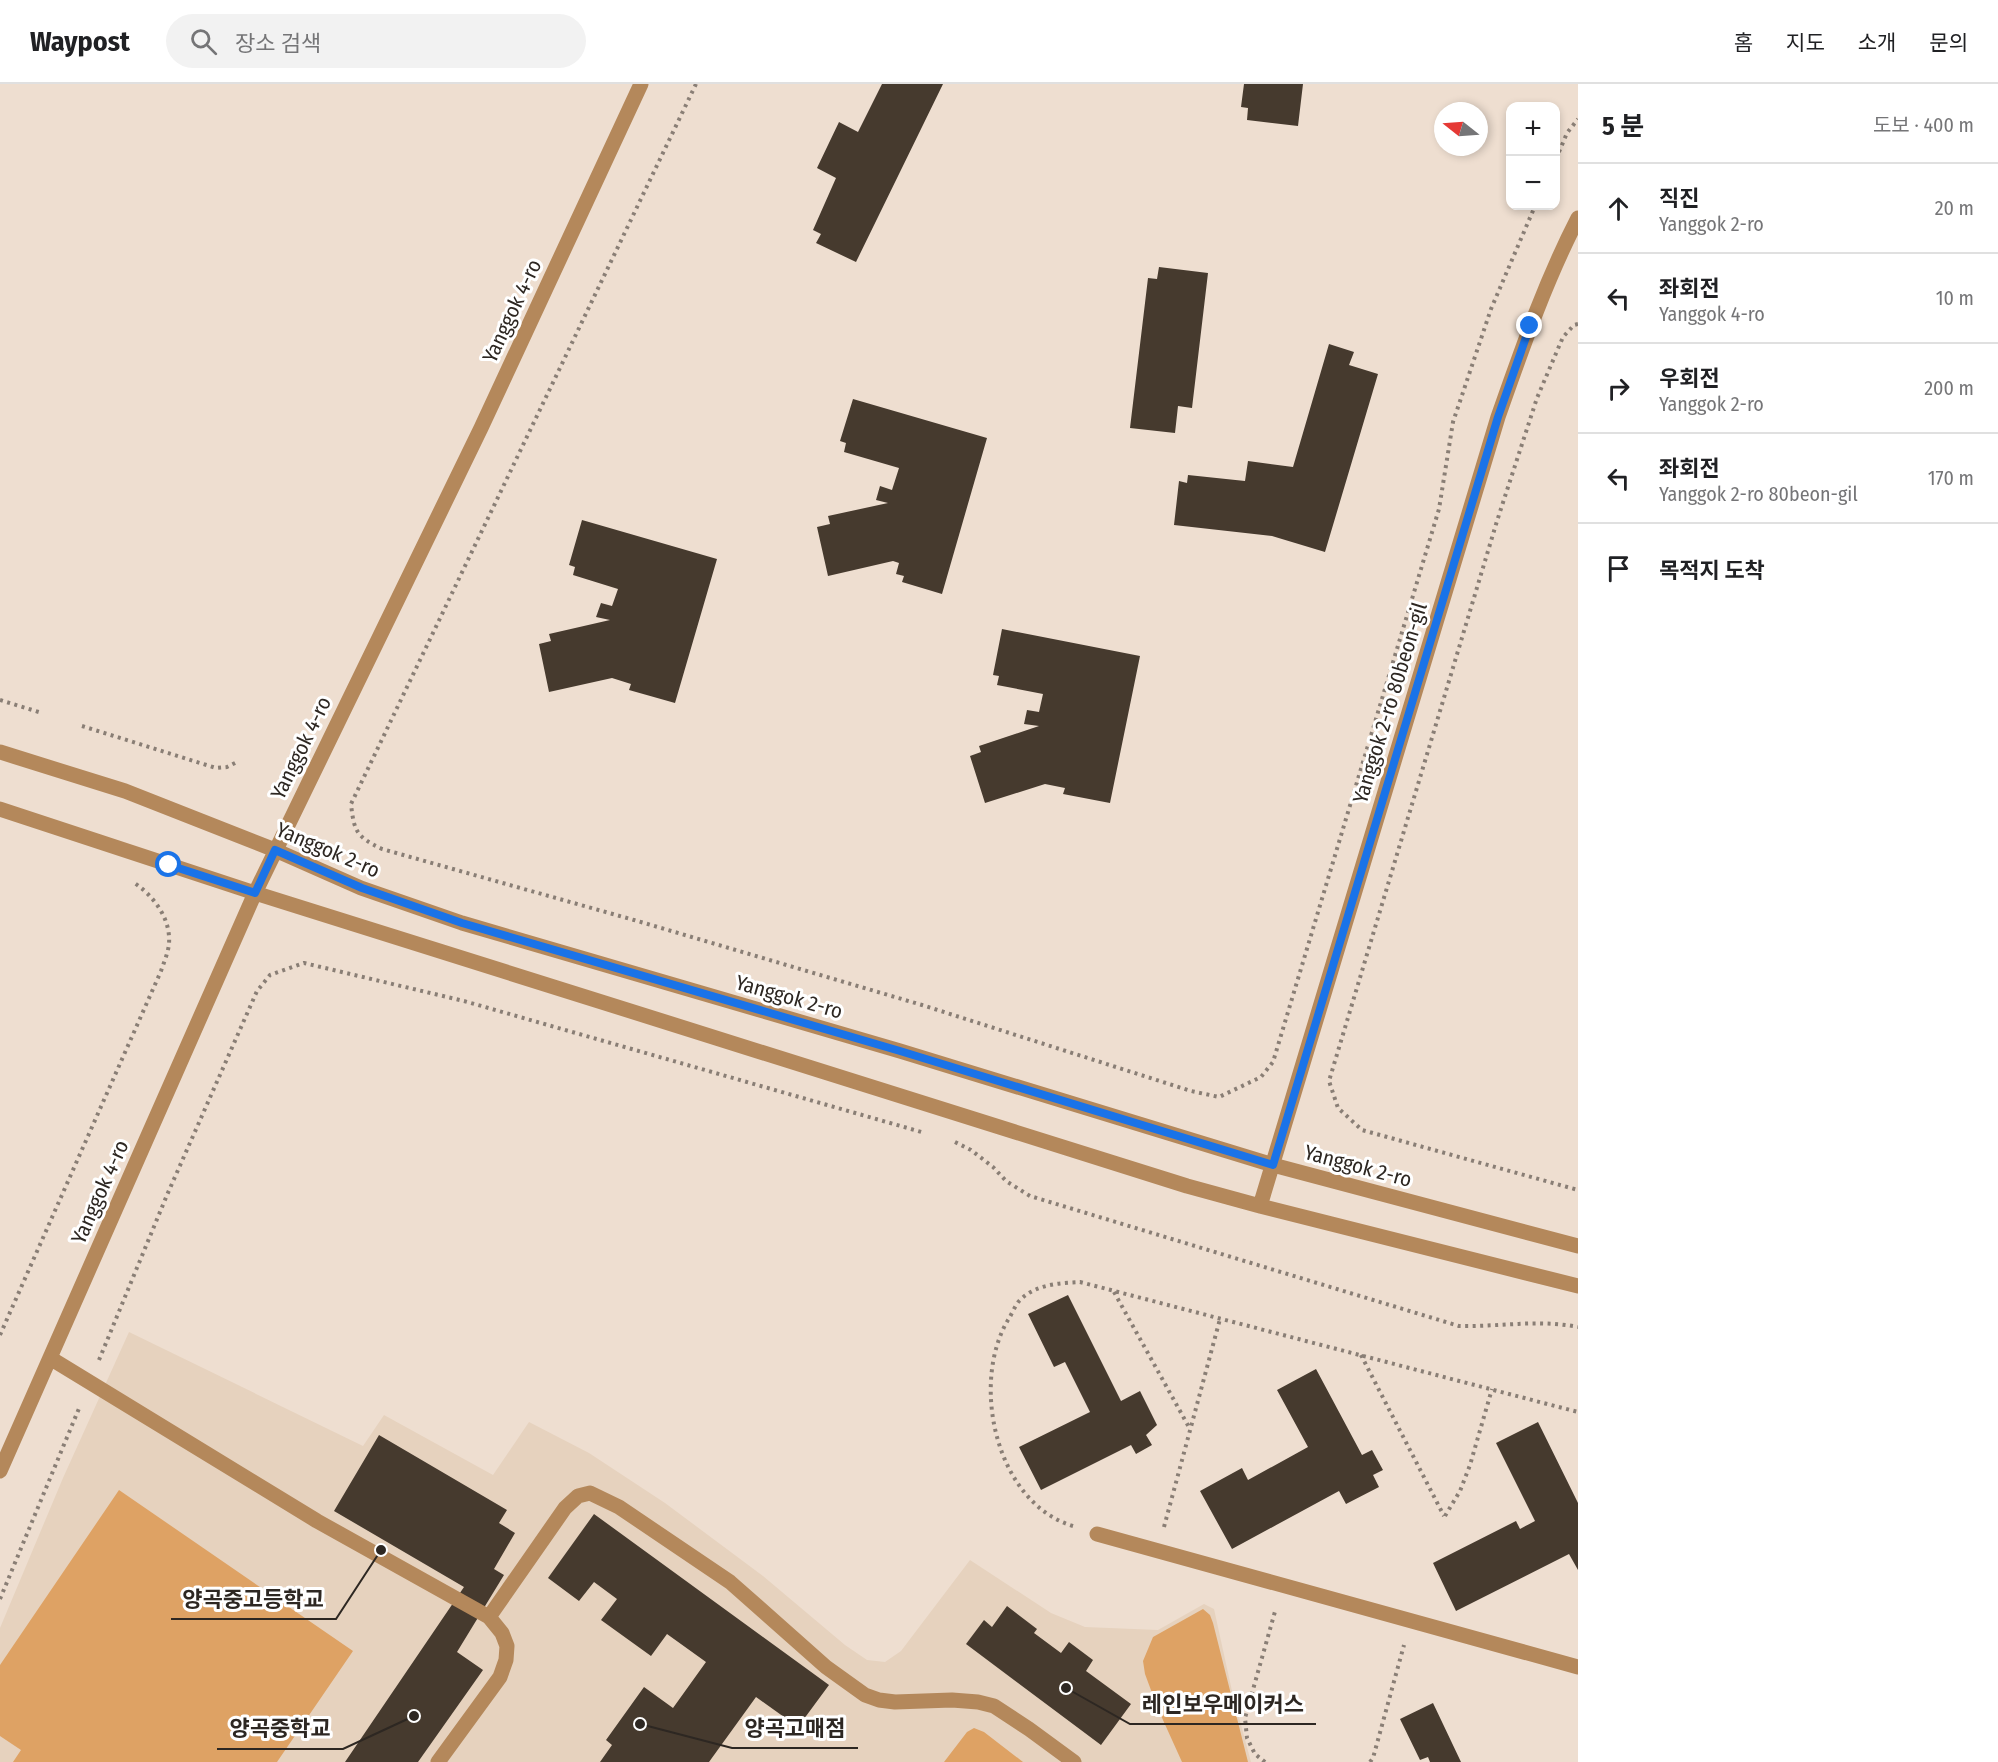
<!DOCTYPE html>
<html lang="ko">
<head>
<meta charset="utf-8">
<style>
	body { margin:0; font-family:"Fira Sans Condensed","Noto Sans KR",sans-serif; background:#f2f2f2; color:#202124 }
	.controls { position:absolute; right:18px; top:18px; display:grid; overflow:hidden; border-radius:12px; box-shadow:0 3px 9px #0003 }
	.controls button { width:54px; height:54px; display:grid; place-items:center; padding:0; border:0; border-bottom:2px solid #e0e0e0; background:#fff; color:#202124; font:30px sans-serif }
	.compass { position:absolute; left:1434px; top:18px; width:54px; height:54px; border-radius:50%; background:#fff; box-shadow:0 3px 9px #0003; rotate:287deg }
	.stop { position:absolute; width:18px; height:18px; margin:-14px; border:4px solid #1a73e8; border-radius:50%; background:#fff }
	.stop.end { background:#1a73e8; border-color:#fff; box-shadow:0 2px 6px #0008 }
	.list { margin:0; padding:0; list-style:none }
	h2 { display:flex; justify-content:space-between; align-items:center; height:78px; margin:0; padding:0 24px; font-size:26px }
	h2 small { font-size:20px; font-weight:400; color:#757577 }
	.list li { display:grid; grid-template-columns:39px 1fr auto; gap:18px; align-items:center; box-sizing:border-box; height:90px; padding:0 24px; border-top:2px solid #e0e0e0 }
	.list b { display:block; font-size:22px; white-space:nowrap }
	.list p { margin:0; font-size:20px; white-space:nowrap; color:#757577 }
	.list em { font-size:20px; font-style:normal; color:#757577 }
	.icon { flex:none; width:33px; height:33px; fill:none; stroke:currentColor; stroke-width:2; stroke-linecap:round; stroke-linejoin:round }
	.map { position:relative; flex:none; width:1578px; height:1678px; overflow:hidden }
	header { display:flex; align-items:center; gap:36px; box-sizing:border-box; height:84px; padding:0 30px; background:#fff; border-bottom:2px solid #e0e0e0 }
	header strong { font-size:28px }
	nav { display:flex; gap:33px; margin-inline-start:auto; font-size:21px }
	.search { width:420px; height:54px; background:#f2f2f2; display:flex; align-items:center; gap:15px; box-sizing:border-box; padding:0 21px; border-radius:33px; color:#757577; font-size:22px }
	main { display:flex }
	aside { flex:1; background:#fff }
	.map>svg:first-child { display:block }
	.built { fill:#e6d2be }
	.green { fill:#dea264 }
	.building { fill:#463a2e }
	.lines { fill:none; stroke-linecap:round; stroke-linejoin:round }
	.path { stroke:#897e75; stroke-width:4; stroke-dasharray:3 4.5; stroke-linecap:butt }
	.minor { stroke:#b4885b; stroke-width:15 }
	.route { stroke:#1a73e8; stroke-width:8 }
	.labels { text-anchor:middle; stroke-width:6; stroke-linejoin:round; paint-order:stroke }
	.street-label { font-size:21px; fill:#2d2722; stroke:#fff }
	.leader { fill:none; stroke:#2d2722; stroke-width:2 }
	.callout-dot { fill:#2d2722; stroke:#fff; stroke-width:2 }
	.callout-label { font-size:22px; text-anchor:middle; font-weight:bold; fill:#2d2722; stroke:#fff; stroke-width:6; stroke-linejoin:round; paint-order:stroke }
</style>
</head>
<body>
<header>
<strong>Waypost</strong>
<div class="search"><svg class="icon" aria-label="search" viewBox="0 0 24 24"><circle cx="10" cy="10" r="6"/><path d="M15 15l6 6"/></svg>장소 검색</div>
<nav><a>홈</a><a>지도</a><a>소개</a><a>문의</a></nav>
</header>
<main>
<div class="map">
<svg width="1578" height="1678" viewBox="0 0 1578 1678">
	<rect width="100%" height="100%" fill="#eeded0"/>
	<path class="built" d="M129,1248L363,1362L384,1331L493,1391L529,1338L589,1369L665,1419L763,1492L845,1561L867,1576L885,1578L901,1567L970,1476L1051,1529L1085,1543L1158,1546L1204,1520L1214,1525L1232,1607L1251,1678H0V1544L63,1394Z"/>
	<path class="green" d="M119,1406L353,1567L277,1678H13L21,1666L0,1652V1581Z
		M1203,1525L1210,1531L1213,1539L1248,1678H1182L1158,1625L1145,1590L1143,1577L1153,1553Z
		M974,1644L984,1648L1023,1678H944L967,1648Z"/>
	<path class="building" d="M882,0H943L856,178L816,159L821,150L813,146L836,94L817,84L839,38L858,48Z
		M1244,0H1303L1298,42L1247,36L1248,24L1241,23Z
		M1159,183L1208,189L1192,324L1178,322L1175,349L1130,344L1148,194L1157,195Z
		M1329,260L1354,268L1349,281L1378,290L1325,468L1272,452L1174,441L1179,397L1187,399L1188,391L1245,397L1248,377L1293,383Z
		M853,315L987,354L942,510L902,498L904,492L896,490L899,479L893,477L828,492L817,443L830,440L828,432L888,419L876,416L880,402L892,406L899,384L844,368L846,359L840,357Z
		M582,436L717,475L675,619L629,606L631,600L612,594L549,608L539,560L551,557L549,550L610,536L596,533L601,519L612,522L618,505L573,491L575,483L569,481Z
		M1002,545L1140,572L1110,719L1063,710L1065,704L1045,700L985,719L970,672L981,668L979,662L1039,642L1024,640L1027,626L1039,628L1043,610L997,601L999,592L993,591Z
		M1068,1211L1121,1317L1140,1307L1157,1341L1146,1351L1152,1361L1136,1370L1131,1361L1041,1406L1019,1363L1090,1328L1065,1278L1054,1283L1028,1230Z
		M1316,1285L1362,1371L1372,1366L1383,1386L1373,1391L1379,1403L1346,1420L1339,1407L1232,1465L1200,1407L1242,1384L1248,1396L1308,1363L1277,1306Z
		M1538,1338L1578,1419V1486L1569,1470L1456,1527L1433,1479L1516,1437L1520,1445L1535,1437L1496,1359Z
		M379,1351L507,1426L499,1439L515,1449L494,1485L504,1491L457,1568L483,1586L418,1678H345L464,1503L334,1427Z
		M594,1430L829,1601L798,1643L756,1613L709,1678H600L612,1661L606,1656L644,1603L673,1624L706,1578L667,1550L651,1572L601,1536L617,1515L594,1498L579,1517L548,1494Z
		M1007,1522L1037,1545L1034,1549L1061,1569L1069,1558L1093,1576L1086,1587L1131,1620L1101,1661L966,1560L984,1536L992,1543Z
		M1433,1619L1461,1678H1430L1428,1673L1420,1676L1400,1635Z"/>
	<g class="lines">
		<path class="path" d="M696,0L351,720C354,748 357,753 382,765L634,836L922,921L1191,1007L1219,1013L1261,993L1273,978L1439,425L1453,338L1491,225L1535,122
			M1556,75L1567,49L1578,35
			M1578,240L1574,241L1563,253L1537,314L1497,437L1329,997L1338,1024L1362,1046L1578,1106
			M0,616L42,629
			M82,642L216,684L227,683L237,678
			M955,1058L971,1066L993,1083L1006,1097L1030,1112L1459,1242C1499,1243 1538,1235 1578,1243
			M1114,1208L1190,1345
			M0,1251L161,887C164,878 168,869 169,860C171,834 153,811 133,798
			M1361,1271L1444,1432
			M99,1276L167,1111L257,907L270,891L304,879L464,917L925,1049
			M1445,1432L1460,1407L1470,1381L1492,1305
			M1073,1442C996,1419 970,1300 1008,1236C1012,1230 1015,1221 1020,1216C1036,1200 1060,1199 1080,1198L1578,1328
			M1164,1443L1220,1235
			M0,1515L80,1322
			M1265,1678L1255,1670L1247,1654L1245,1634L1276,1524
			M1370,1678L1373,1674L1404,1561"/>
		<path class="minor" d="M0,668L125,707L275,766L361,804L462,839L900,967L1273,1081L1578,1162
			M0,725L255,809L1187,1102L1260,1122L1578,1202
			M1260,1122L1498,333C1522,265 1545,198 1578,134
			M50,1274L317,1437L489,1533L565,1424L578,1412L590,1409L619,1423L730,1498L826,1583L865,1611L879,1616L895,1618L952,1616L978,1618L994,1622L1029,1645L1074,1678
			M0,1387L255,809L481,344L641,0
			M1097,1450L1578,1583
			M438,1678L500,1593L506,1576L507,1562L502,1549L489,1533"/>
	</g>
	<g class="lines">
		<path class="route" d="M169,781L255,809L275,766L362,804L462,839L900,967L1273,1081L1498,333L1530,242"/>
	</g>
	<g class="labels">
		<g class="street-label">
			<text transform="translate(512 227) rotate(-65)" y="7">Yanggok 4-ro</text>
			<text transform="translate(1390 619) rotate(-73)" y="7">Yanggok 2-ro 80beon-gil</text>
			<text transform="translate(301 664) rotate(-64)" y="7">Yanggok 4-ro</text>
			<text transform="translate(328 766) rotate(23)" y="7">Yanggok 2-ro</text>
			<text transform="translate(789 913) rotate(16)" y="7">Yanggok 2-ro</text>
			<text transform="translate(1358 1082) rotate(15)" y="7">Yanggok 2-ro</text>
			<text transform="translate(100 1108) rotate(-66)" y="7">Yanggok 4-ro</text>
		</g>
	</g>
	<path class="leader" d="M381 1466L336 1535H171M1066 1604L1130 1640H1316M640 1640L732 1664H858M414 1632L343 1665H217"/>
	<g class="callout-dot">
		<circle cx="381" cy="1466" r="6"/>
		<circle cx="1066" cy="1604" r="6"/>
		<circle cx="640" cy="1640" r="6"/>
		<circle cx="414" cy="1632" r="6"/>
	</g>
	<g class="callout-label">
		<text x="253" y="1523">양곡중고등학교</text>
		<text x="1223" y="1628">레인보우메이커스</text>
		<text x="795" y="1652">양곡고매점</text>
		<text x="280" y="1652">양곡중학교</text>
	</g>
</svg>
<div class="controls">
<button>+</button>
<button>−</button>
</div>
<svg class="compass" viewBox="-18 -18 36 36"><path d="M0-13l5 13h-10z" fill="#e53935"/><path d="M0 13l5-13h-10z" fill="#757577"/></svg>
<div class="stop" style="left:169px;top:781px"></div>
<div class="stop end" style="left:1530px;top:242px"></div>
</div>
<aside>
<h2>5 분<small>도보 · 400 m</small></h2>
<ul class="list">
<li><svg class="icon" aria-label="ahead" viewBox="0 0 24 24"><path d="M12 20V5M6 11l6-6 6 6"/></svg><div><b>직진</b><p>Yanggok 2-ro</p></div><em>20 m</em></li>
<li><svg class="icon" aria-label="left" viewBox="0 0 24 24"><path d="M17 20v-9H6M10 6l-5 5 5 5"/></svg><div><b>좌회전</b><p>Yanggok 4-ro</p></div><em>10 m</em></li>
<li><svg class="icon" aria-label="right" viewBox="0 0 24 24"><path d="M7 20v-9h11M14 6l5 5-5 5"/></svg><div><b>우회전</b><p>Yanggok 2-ro</p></div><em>200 m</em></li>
<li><svg class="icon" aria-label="left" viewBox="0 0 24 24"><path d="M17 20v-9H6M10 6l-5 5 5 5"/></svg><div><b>좌회전</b><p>Yanggok 2-ro 80beon-gil</p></div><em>170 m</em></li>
<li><svg class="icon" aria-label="arrive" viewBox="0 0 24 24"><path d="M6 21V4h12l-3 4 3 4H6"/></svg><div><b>목적지 도착</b></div></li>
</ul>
</aside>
</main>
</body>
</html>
